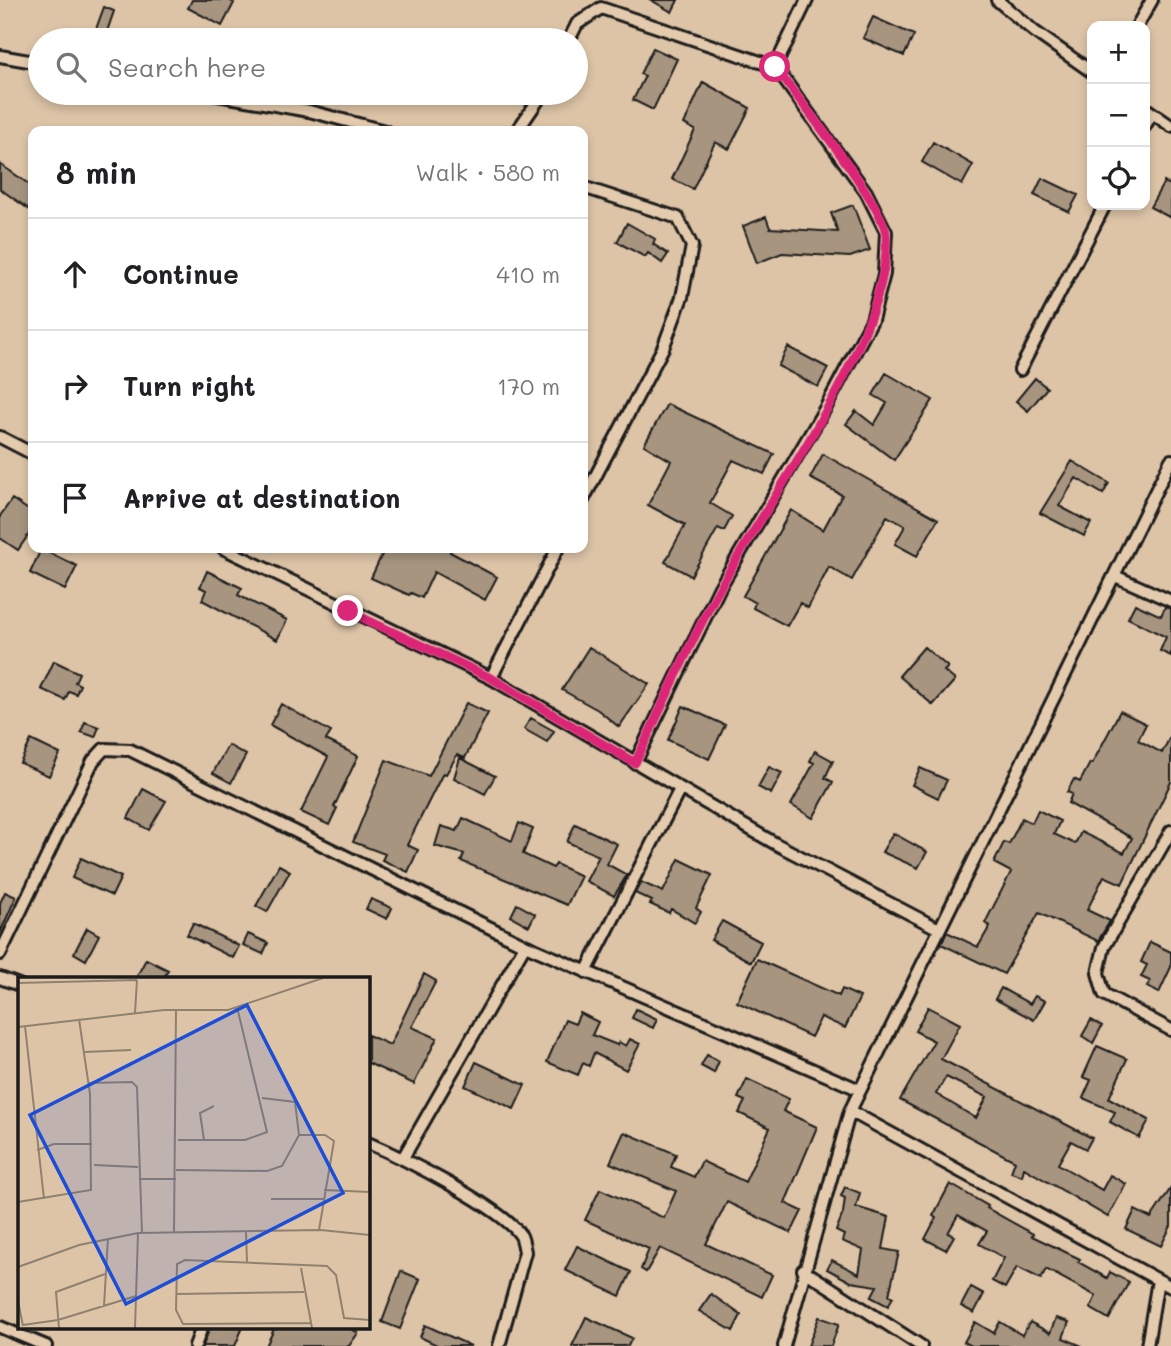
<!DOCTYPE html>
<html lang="en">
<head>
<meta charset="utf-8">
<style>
	body { margin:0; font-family:Mali,sans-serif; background:#f6f6f6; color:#202124 }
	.controls { position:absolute; right:21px; top:21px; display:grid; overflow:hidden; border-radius:14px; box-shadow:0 4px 10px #0003 }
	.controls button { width:63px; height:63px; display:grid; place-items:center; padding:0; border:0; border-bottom:2px solid #e0e0e0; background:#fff; color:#202124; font:35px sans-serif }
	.stop { position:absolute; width:21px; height:21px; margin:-16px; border:5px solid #db2777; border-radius:50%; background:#fff }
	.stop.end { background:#db2777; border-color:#fff; box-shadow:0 2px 7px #0008 }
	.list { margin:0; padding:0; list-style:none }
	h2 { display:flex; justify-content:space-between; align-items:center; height:91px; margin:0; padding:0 28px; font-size:30px }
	h2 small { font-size:23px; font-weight:400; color:#757577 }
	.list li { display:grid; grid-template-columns:46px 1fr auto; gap:21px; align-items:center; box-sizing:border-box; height:112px; padding:0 28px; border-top:2px solid #e0e0e0 }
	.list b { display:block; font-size:26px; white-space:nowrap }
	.list em { font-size:23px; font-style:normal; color:#757577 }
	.icon { flex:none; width:38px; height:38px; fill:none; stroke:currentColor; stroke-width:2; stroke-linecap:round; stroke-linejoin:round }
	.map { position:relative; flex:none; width:1171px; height:1346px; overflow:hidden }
	.search { position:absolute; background:#fff; box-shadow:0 4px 10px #0003; left:28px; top:28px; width:560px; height:77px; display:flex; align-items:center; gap:18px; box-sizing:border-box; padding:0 24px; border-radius:38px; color:#757577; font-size:26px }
	.panel { position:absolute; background:#fff; box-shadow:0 4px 10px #0003; left:28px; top:126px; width:560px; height:427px; border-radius:14px }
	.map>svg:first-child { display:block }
	.building { fill:#a79580; stroke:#1c1c1c; stroke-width:2; fill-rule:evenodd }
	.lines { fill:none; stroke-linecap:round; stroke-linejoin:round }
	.street-casing { stroke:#1c1c1c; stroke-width:16 }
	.street { stroke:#e5cbad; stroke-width:10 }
	.route { stroke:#db2777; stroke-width:9 }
	.inset-road { fill:none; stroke:#90816f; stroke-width:2 }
	.view { fill:#1d4ed8; fill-opacity:0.15; stroke:#1d4ed8; stroke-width:3.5 }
	.inset-edge { fill:none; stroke:#1c1c1c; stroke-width:3.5 }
</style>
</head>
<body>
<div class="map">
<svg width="1171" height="1346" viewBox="0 0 1171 1346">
	<rect width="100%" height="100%" fill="#ddc4a7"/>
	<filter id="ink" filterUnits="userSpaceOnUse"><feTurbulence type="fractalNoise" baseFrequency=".0143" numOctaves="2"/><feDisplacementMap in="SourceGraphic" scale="14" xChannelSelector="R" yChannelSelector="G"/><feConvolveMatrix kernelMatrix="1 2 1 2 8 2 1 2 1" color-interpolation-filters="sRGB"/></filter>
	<g filter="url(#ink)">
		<path class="building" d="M192,0H229L234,3L222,26L188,8Z
			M651,0H678L672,12Z
			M104,7L114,11L104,40H92Z
			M873,17L914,35L904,56L863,38Z
			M653,48L677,59L653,110L633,100L645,76L640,74Z
			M703,82L750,108L729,149L715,142L693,189L672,179L695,130L684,124Z
			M933,142L973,165L962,185L922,162Z
			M0,164L33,187V212L0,189Z
			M1042,178L1078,195L1069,212L1034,195Z
			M1164,182L1171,185V218L1150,207Z
			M853,205L870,250L850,257L782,253L757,263L743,226L766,217L770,228L838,232L831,213Z
			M627,223L655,239L653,244L668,254L662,263L648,253L645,257L617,242Z
			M788,347L828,368L818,387L778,366Z
			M886,373L933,400L894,460L846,424L856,411L874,425L887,403L873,395Z
			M1035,378L1047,388L1028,411L1016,401Z
			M667,404L774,454L764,474L733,460L710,503L732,516L724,531L718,528L691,576L665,562L685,525L648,505L671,461L644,445Z
			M823,454L938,519L917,556L895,544L905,526L887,516L852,580L829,567L808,608L800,603L787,626L753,608L755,603L743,596L791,510L823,530L842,495L810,478Z
			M1072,461L1109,483L1103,494L1076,478L1059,506L1091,523L1084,536L1040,513Z
			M12,499L33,513V528L18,550L0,538V516Z
			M385,548H452L450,552L497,577L485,600L434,572L422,598L411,593L409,595L371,578Z
			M41,549L77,566L65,590L30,573Z
			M207,571L242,588L238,595L287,620L277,640L202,600L206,590L200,587Z
			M1135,604L1161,616L1165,607L1171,609V656L1160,651L1166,637L1128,618Z
			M589,647L649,684L619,727L598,710L562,690Z
			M924,647L948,667L944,671L955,680L933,705L899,676Z
			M54,661L79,673L75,682L80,685L76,694L69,691L65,700L41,689Z
			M466,703L488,713L465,758L457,755L446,774L443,773L407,845L418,850L408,872L382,860L385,854L353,842L386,760L429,776Z
			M281,704L331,732L326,740L358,756L334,807L337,808L329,825L301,812L328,757L270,725Z
			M683,706L725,725L709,759L668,740Z
			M1120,711L1146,724L1138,740L1162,753L1171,735V782L1122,884L1104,876L1087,910L1110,921L1098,941L1039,913L1004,974L941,944L947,932L978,947L990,926L985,923L1011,872L994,863L1004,842L1009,844L1022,818L1032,823L1038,810L1060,821L1054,834L1075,844L1081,832L1124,853L1132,838L1068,803L1072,794L1067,792L1074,779L1080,782L1090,763L1092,764Z
			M531,718L554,731L547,742L524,729Z
			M85,722L99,727L95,737L81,732Z
			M31,740L60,754L49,776L20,763Z
			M228,745L246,755L231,783L213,773Z
			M815,751L833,761L825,778L833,782L813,818L791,805L814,763L810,761Z
			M460,758L495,776L485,794L454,778Z
			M769,767L782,773L771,794L758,787Z
			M920,768L947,780L938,798L912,785Z
			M143,789L166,801L149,830L128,818Z
			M463,818L512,841L519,823L533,829L523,854L553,868L556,864L581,876L567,905L461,861L464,854L435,846L441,826L457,831Z
			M575,824L617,844L607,864L627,875L614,896L586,881L599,856L567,842Z
			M893,833L927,852L918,868L882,852Z
			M81,858L121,877L112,896L72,878Z
			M679,859L712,875L696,908L701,912L695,923L671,909L669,913L650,904L652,901L635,893L641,882L663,892Z
			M279,865L290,871L267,912L256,906Z
			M5,892L16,897L0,933V903Z
			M371,899L392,908L387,919L366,909Z
			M517,904L535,914L529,926L511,916Z
			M722,921L761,942L751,962L711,940Z
			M193,923L239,946L233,958L187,935Z
			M87,928L99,935L86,960L74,953Z
			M248,934L268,943L263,954L243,945Z
			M1150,942L1171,952V967L1159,993L1147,987L1150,981L1141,977L1147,965L1141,962Z
			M146,959L168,970L164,978H136Z
			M757,959L839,996L842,989L860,997L845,1028L821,1017L811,1037L737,1002Z
			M424,974L436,981L412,1027L437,1038L414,1084L368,1063V1035L390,1045Z
			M1001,988L1030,1004L1035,996L1045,1001L1034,1020L995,999Z
			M928,1007L960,1024L941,1059L1092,1138L1086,1149L1071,1141L1058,1164L1102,1190L1110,1175L1126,1184L1108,1217L1024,1168L1022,1176L1011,1172L1015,1161L900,1100L934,1041L915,1031ZM946,1077L987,1097L976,1118L936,1094Z
			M636,1009L657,1019L653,1028L632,1018Z
			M580,1013L598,1022L592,1035L617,1045L619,1042L626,1046L630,1039L640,1044L626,1070L594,1053L589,1066L583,1063L578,1075L547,1062L565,1020L575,1024Z
			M1091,1020L1102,1026L1093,1043L1082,1036Z
			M1097,1046L1127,1059L1109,1098L1149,1120L1139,1138L1110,1122L1115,1112L1083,1098L1091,1080L1083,1077Z
			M707,1055L719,1061L714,1073L701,1066Z
			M476,1062L525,1085L514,1109L465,1086Z
			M747,1079L789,1099L783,1111L817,1127L785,1203L802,1211L791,1233L727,1202L706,1244L772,1275L762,1297L660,1248L646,1272L641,1269L649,1249L585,1220L600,1189L664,1218L676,1191L610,1163L624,1132L676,1154L671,1167L694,1177L702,1161L745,1182L770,1128L739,1113L745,1101L738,1098Z
			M950,1184L988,1206L987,1208L1033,1234L1032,1236L1080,1259L1078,1262L1107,1278L1110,1272L1129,1282L1109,1319L1090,1308L1096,1296L1046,1269L1041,1279L1017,1267L1005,1288L992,1281L1004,1258L979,1244L987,1231L958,1215L948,1233L954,1236L946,1250L925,1239L936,1218L933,1216Z
			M845,1187L860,1193L856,1207L889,1217L883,1249L899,1252L889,1295L893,1297L888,1306L871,1297L877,1286L851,1282L827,1269L832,1260L859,1274L863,1250L842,1241L844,1235L836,1231L843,1213L845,1198L841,1196Z
			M1171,1188V1226L1161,1246L1126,1229L1135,1210L1151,1218Z
			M577,1246L631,1272L620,1296L565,1270Z
			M401,1271L420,1279L400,1329L382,1322Z
			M971,1287L984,1294L974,1313L961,1306Z
			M711,1294L741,1315L733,1331L699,1311Z
			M586,1317L632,1338L628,1346H572Z
			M819,1317L839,1324L831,1346H808Z
			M1056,1318L1069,1322L1063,1338L1082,1346H972L964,1342L975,1322L994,1333L1000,1322L1022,1335L1030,1322L1050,1333Z
			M425,1325L471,1346H439L420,1337Z
			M210,1327H243L235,1346H203Z
			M275,1327H348L358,1333L349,1346H266Z"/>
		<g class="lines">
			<defs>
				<path id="street" d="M997,0L1035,32L1092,72
					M1137,26L1152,0
					M569,40L577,24L601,8L775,67L866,192L886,232L884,274L872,320L826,407L720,587L635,763
					M0,56L40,63
					M775,67L807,0
					M206,93L309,111L385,131
					M1145,108L1171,126
					M1145,126L1152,113
					M517,131L543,93
					M583,187L678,218L692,246L682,297L663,348L583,500
					M1020,370L1105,205
					M0,437L33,454
					M223,548L491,678L776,844L939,929
					M1115,576L1171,601
					M491,678L558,548
					M1171,831L1104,947L1098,973L1104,994L1171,1030
					M0,954L93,761L104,749L130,750L525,945L860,1090
					M586,972L680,789
					M0,978L19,985
					M850,1111L1171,1287
					M368,1143C401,1157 503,1208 521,1236C523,1240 524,1247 525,1252L499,1346
					M403,1158L525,945
					M803,1270L921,1346
					M0,1327L46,1346
					M195,1346L202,1327
					M784,1346L850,1111L1171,460
					M1147,1346L1158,1280"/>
			</defs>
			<use href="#street" class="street-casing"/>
			<use href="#street" class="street"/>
		</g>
	</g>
	<g class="lines" filter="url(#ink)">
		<path class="route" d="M348,611L491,678L635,763C664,704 689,643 721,586C770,497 893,333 886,234C883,203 797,98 775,67"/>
	</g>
	<g transform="translate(18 977)">
		<rect width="352" height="352" fill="#ddc4a7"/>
		<path class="inset-road" d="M0,6L119,3M117,36L119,3M7,49L26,222M0,50L146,33H210L305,1M67,75L113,73M71,106L114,105L119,110L124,256M281,158H307L316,164L301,253M160,163H227L249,155L219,30M186,163L182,136L196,129M19,173L36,167H74M76,188L120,190M158,193L249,194L264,189L281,158L277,125L244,121M121,202H158M306,213L351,215L352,178M253,222H305M0,225L73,213L72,117L61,42M156,255L158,33M228,255L229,286M0,290L61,268L120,256L303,253L352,258M283,291L294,351M159,317L286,315M0,324L5,349M86,329L90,261M293,346L165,347L158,333L159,287L167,283L309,289L318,298L326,341L352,343M5,348L40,343L118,319M41,351L38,315L87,297M117,351L120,256"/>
		<path class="view" d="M229,28L325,216L108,327L12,138Z"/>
		<rect width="352" height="352" class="inset-edge"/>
	</g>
</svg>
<div class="controls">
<button>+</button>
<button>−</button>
<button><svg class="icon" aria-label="locate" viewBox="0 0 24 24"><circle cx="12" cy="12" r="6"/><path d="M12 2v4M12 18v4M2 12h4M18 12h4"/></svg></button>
</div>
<div class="stop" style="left:775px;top:67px"></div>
<div class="stop end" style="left:348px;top:611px"></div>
<div class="search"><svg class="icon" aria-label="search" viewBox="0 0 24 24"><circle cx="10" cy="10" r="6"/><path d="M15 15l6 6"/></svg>Search here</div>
<section class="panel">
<h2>8 min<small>Walk · 580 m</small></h2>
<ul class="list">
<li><svg class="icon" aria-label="ahead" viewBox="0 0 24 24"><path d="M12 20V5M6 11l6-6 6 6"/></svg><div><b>Continue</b></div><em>410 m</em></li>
<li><svg class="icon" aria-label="right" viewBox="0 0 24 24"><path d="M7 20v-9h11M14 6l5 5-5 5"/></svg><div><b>Turn right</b></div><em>170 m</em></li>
<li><svg class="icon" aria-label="arrive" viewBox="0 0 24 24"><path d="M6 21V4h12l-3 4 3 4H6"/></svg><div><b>Arrive at destination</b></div></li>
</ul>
</section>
</div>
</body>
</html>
